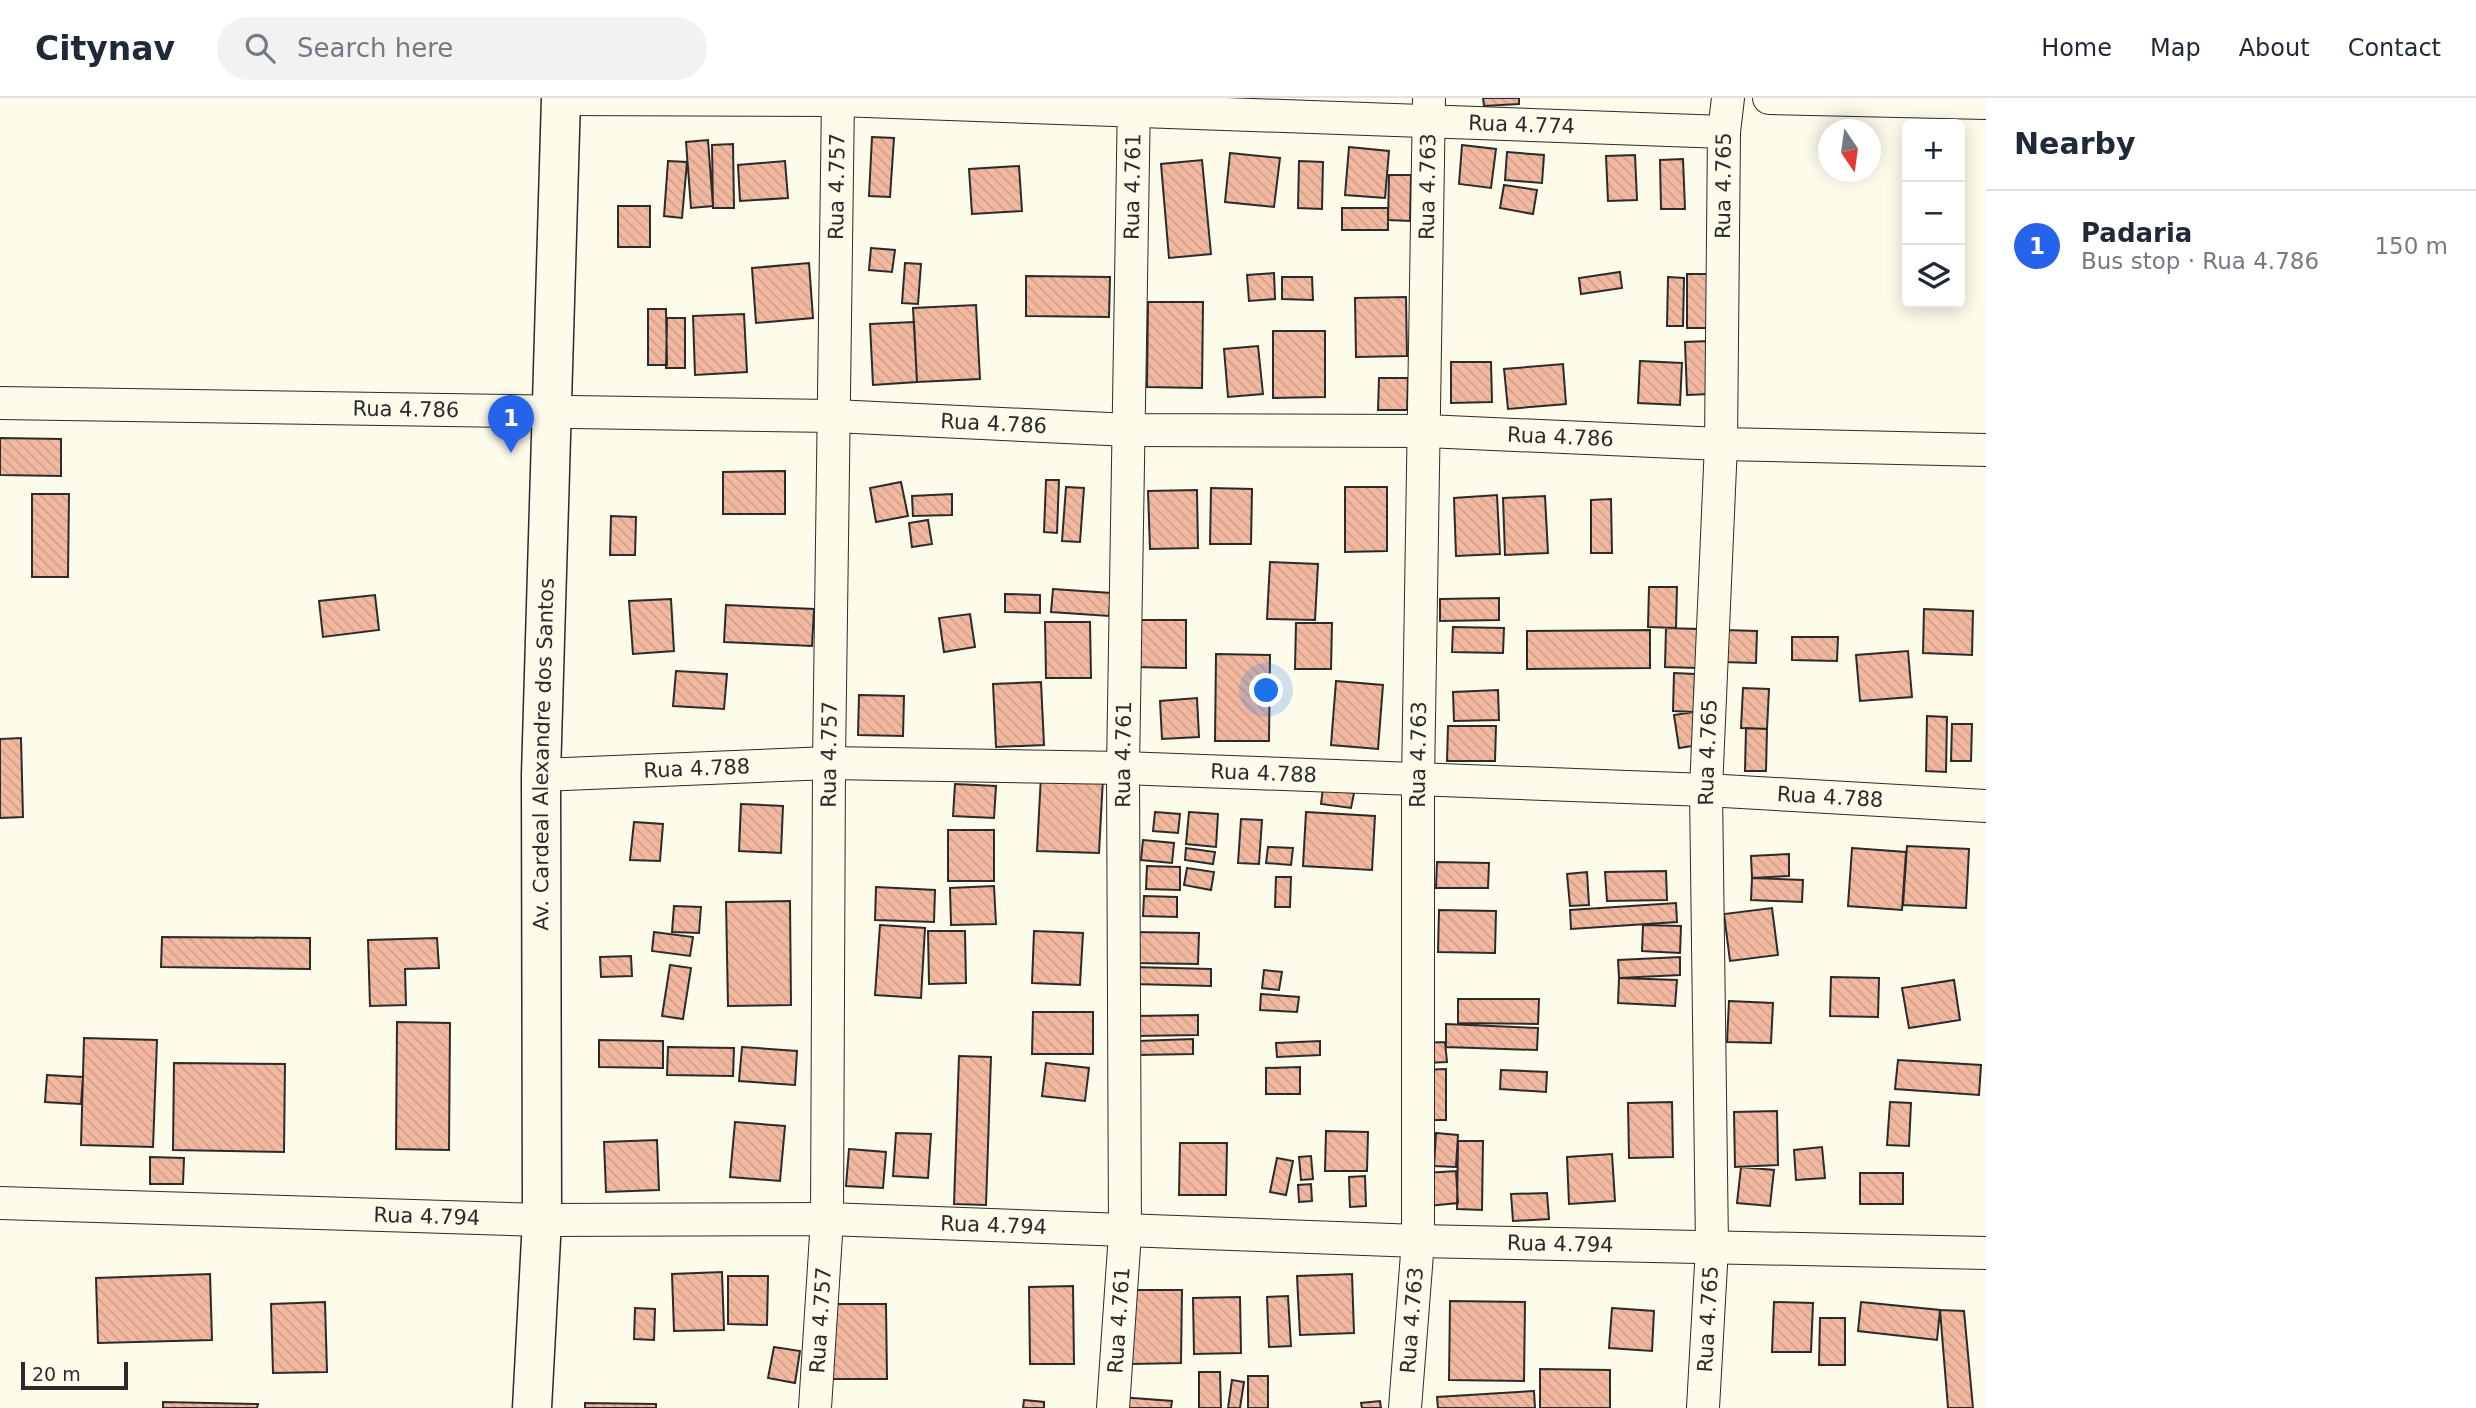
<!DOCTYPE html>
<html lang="en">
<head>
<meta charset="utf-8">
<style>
	body { margin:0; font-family:"DejaVu Sans",sans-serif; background:#f2f2f3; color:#1f2937 }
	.controls { position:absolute; right:21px; top:21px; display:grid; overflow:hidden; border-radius:10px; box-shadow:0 4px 18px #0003 }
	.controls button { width:63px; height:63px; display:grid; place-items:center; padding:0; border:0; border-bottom:2px solid #e0e1e3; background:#fff; color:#1f2937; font:35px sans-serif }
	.compass { position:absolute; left:1818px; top:21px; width:63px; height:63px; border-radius:50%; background:#fff; box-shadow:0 4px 18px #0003; rotate:167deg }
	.scale { position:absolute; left:21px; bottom:18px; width:107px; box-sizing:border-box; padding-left:7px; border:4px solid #2b2b2b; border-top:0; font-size:19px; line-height:24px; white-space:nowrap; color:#2b2b2b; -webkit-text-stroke:5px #fdfbea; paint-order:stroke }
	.you { position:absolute; left:1267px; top:593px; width:24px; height:24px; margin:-18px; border:5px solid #fff; border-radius:50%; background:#1a73e8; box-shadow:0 0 0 10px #1a73e833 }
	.badge { display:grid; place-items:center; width:46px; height:46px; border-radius:50%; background:#2563eb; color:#fff; font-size:23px; font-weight:700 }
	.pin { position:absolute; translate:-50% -58px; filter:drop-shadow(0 2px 4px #0008) }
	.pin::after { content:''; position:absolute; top:37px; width:24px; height:21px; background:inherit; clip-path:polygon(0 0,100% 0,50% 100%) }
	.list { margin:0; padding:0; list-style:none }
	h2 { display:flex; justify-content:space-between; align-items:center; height:91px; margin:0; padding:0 28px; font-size:30px }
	h2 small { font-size:23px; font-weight:400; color:#747a83 }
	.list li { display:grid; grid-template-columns:46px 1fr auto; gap:21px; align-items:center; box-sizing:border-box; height:112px; padding:0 28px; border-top:2px solid #e0e1e3 }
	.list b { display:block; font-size:26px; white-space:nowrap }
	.list p { margin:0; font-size:23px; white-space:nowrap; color:#747a83 }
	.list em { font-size:23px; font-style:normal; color:#747a83 }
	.icon { flex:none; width:38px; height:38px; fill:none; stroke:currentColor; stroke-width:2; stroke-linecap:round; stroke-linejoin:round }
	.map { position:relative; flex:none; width:1986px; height:1310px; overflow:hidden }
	header { display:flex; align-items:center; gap:42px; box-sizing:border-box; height:98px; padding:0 35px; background:#fff; border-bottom:2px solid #e0e1e3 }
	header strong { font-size:33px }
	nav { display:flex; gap:38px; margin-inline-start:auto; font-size:24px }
	.search { width:490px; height:63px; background:#f2f2f3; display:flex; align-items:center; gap:18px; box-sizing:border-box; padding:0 24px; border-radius:38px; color:#747a83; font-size:26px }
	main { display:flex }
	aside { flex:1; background:#fff }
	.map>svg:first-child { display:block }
	.building { fill:url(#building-back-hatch); stroke:#2b2b2b; stroke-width:2 }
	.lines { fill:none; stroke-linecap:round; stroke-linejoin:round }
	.street-casing { stroke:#2b2b2b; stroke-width:34 }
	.secondary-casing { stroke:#2b2b2b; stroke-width:41 }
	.street { stroke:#fdfbea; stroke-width:32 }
	.secondary { stroke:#fdfbea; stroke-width:38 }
	.labels { text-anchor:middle; stroke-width:5; stroke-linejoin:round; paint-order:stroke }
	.street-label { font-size:21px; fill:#2b2b2b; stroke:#fdfbea }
</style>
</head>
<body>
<header>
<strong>Citynav</strong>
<div class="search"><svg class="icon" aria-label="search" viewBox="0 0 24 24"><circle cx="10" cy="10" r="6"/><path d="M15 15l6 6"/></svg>Search here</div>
<nav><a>Home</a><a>Map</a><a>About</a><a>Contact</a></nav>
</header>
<main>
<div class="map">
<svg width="1986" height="1310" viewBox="0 0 1986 1310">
	<defs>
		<pattern id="building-back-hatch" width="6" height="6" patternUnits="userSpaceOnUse" patternTransform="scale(1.75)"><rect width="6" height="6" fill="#f2b8a0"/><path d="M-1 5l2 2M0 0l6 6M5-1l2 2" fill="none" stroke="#d09e8a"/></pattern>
	</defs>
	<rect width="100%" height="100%" fill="#fdfbea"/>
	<path class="building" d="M1483,0H1519V6L1484,8Z
		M872,39L894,40L890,99L869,98Z
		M708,42L713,108L691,110L686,44Z
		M733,46L734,110H713L712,47Z
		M1462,47L1496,51L1491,90L1459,86Z
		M1349,49L1389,53L1385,100L1345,97Z
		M1507,54L1544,57L1542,85L1505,82Z
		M1230,55L1280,60L1274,109L1225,104Z
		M1635,57L1637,102L1608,103L1606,58Z
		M1683,61L1685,111H1661L1660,62Z
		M1202,62L1211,156L1169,160L1161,66Z
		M668,63L687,64L682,120L664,118Z
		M785,63L788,100L740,103L738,67Z
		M1299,63L1323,64L1322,111L1298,110Z
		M1019,68L1022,113L972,116L969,71Z
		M1389,77H1411L1410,123L1388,122Z
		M1504,87L1537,92L1533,116L1500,110Z
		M618,108H650V149H618Z
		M1342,110H1388V132H1342Z
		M871,150L895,152L892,174L869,172Z
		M809,165L813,220L756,225L752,170Z
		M905,165L921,166L918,206L902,205Z
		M1620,174L1622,190L1581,196L1579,180Z
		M1274,175L1275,201L1249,203L1247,177Z
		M1687,176H1708V230H1687Z
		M1026,178L1110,179L1109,219L1026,218Z
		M1282,179H1312L1313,202L1282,201Z
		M1668,179L1684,180L1683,228H1667Z
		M1406,199L1407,258L1356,259L1355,200Z
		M1148,204H1203L1202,290L1147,289Z
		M976,207L980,281L917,284L913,210Z
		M648,211H666L667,267H648Z
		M744,216L747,274L695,277L693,218Z
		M667,220H685V270H666Z
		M914,224L917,284L873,287L870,226Z
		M1273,233H1325V299L1273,300Z
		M1708,243L1710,296L1687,297L1685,244Z
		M1258,248L1263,296L1228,299L1224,251Z
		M1640,263L1682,265L1680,307L1638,305Z
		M1451,264H1491L1492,304L1451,305Z
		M1563,266L1566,306L1508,311L1504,271Z
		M1379,280H1408L1407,312H1378Z
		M0,340L61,341V378L0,377Z
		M785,373V416H723V374Z
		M1046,382H1059L1057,435L1044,434Z
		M901,384L908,418L876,424L870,390Z
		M1066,389L1084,390L1080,444L1062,443Z
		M1345,389H1387V453L1345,454Z
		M1211,390L1252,391L1251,446H1210Z
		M1197,392L1198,450L1150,451L1148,393Z
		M32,396H69L68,479H32Z
		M952,396V417L913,418L912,398Z
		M1497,397L1500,456L1456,458L1454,400Z
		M1545,398L1548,455L1505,457L1503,400Z
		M1611,401L1612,455H1591V402Z
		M611,418L636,419L635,457H610Z
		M928,422L932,446L912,449L909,425Z
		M1270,464L1318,466L1315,522L1267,521Z
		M1649,489H1677L1676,530L1648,529Z
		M1053,491L1111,495L1109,518L1051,514Z
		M1005,496L1040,497V515L1005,514Z
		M375,497L379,532L323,539L319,503Z
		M1499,500V522L1440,523V501Z
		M671,501L674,553L633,556L629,503Z
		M726,507L814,511L812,548L724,544Z
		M1924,511L1973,513L1972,557L1923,555Z
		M970,516L975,549L944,554L939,520Z
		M1131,522H1186V570L1131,569Z
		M1045,524H1090L1091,580H1046Z
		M1296,525H1332L1331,571H1295Z
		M1453,529L1504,530L1503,555L1452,554Z
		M1666,530L1698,531L1696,570L1665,569Z
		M1650,532V570L1527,571V533Z
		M1723,532L1757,533L1756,565L1723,564Z
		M1792,539H1838L1837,563L1792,562Z
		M1908,553L1912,599L1860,603L1856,557Z
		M1216,556L1270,557L1269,643H1215Z
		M676,573L727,576L724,611L673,608Z
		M1674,575L1695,576L1694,614L1673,613Z
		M1336,583L1383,587L1378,651L1331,647Z
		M1041,584L1044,647L996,649L993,586Z
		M1743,590L1769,591L1767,631L1741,630Z
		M1498,592L1499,622L1454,623L1453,594Z
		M859,597L904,598L903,638L858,637Z
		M1197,600L1199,639L1162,641L1160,603Z
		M1694,614L1699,647L1679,650L1674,617Z
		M1927,618L1947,619L1946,674L1926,673Z
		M1952,626H1972L1971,663H1951Z
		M1448,628H1496L1495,663H1447Z
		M1746,630L1767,631L1766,673H1745Z
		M21,640L23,719L0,720V641Z
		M1041,677L1103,680L1099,755L1037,753Z
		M955,686L996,688L994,720L953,718Z
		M1323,690L1354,695L1351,710L1321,706Z
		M741,706L783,708L781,755L739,753Z
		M1155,714L1180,716L1178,735L1153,733Z
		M1189,714L1218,716L1216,749L1186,746Z
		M1306,714L1375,718L1372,772L1303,768Z
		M1241,721L1262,722L1259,766L1238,765Z
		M634,724L663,726L660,763L630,762Z
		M948,732H994V783H948Z
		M1143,742L1174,745L1172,765L1141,762Z
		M1907,748L1969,751L1966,810L1903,807Z
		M1268,749L1293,750L1291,767L1266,765Z
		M1186,750L1215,754L1213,766L1185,762Z
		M1852,750L1906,754L1902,812L1848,808Z
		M1789,756V778L1752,780L1751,758Z
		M1437,764L1489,765L1488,790H1436Z
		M1147,768L1180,769V792L1146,791Z
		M1187,770L1214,774L1211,792L1184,787Z
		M1666,773L1667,802L1607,803L1605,774Z
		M1587,774L1589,807L1570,808L1567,776Z
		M1276,779H1291L1290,809H1275Z
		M1752,780L1803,782L1802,804L1751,802Z
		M994,788L996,826L951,827L950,790Z
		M876,789L935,792L934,824L875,822Z
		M1144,798L1177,799V819L1143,818Z
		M790,803L791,907L728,908L726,804Z
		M1676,805L1677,824L1571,831L1570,812Z
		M674,808L701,809L699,835L672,834Z
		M1772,810L1778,857L1730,863L1724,816Z
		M1439,812L1496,813L1495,855L1438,854Z
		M880,827L925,830L921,900L875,897Z
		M1643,827L1681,828L1680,855L1642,853Z
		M928,833H965L966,885L929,886Z
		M1034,833L1083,835L1080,887L1032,885Z
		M654,834L693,839L690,858L652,853Z
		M1133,834L1199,835L1198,866L1132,865Z
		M162,839L310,840V871L161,869Z
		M437,840L439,870L405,871L406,907L370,908L368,842Z
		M631,858L632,878L601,879L600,859Z
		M1680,859V877L1619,880L1618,862Z
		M670,867L691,870L683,921L662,918Z
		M1134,869L1211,871V888L1133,886Z
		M1264,872L1282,874L1279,892L1262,890Z
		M1831,879L1879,880L1878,919L1830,918Z
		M1619,880L1677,882L1675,908L1618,905Z
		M1954,882L1960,922L1909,930L1902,890Z
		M1261,896L1299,899L1297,914L1260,912Z
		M1458,901H1539L1538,926L1458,925Z
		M1729,903L1773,905L1771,945L1727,944Z
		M1033,914H1093V956H1032Z
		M1198,917V937L1136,938V918Z
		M397,924L450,925L449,1052L396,1051Z
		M1446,926L1538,930L1537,952L1446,949Z
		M84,940L157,942L153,1049L81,1047Z
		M1193,941V956L1138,957V943Z
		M599,942L663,943V970L599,969Z
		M1320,943V957L1277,959L1276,945Z
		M1445,944L1447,964L1424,965L1422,945Z
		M668,949L734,950L733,978L667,977Z
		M742,949L797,953L795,987L739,983Z
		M959,958L991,959L986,1107L954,1106Z
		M1898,962L1981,967L1979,997L1895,991Z
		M174,965L285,966L284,1054L173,1052Z
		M1046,965L1089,970L1085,1003L1042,998Z
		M1300,969V996H1266V970Z
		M1446,971V1022H1422L1421,972Z
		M1501,972L1547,974L1546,994L1500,991Z
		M47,977L83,979L81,1006L45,1004Z
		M1672,1004L1673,1059L1629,1060L1628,1005Z
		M1890,1004L1911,1005L1909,1048L1887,1047Z
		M1777,1013L1778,1067L1735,1069L1734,1014Z
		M735,1024L785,1028L780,1083L730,1079Z
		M1326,1033L1368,1034L1367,1073H1325Z
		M896,1035L931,1036L928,1080L893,1078Z
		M1436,1035L1458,1037L1456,1069L1434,1068Z
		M657,1042L659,1092L606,1094L604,1044Z
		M1458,1043H1483L1482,1112L1457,1111Z
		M1180,1045H1227L1226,1097H1179Z
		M1822,1049L1825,1080L1796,1082L1794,1052Z
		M849,1051L886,1054L883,1090L846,1088Z
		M1612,1056L1615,1103L1569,1106L1567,1059Z
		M1311,1058L1313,1081L1301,1082L1299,1059Z
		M150,1059L184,1060L183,1086H150Z
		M1277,1060L1293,1063L1286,1097L1270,1094Z
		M1741,1069L1774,1072L1770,1108L1737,1105Z
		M1456,1073L1458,1105L1428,1108L1426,1075Z
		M1860,1075H1903V1106H1860Z
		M1365,1078L1366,1108L1350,1109L1349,1079Z
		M1311,1086L1312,1103L1299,1104L1298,1087Z
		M1547,1095L1549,1121L1513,1123L1511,1096Z
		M722,1174L724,1232L674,1233L672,1176Z
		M210,1176L212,1242L98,1245L96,1180Z
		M1352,1176L1354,1235L1300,1237L1297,1178Z
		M728,1178H768L767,1227L728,1226Z
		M1073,1188L1074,1266H1030L1029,1189Z
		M1131,1192H1182L1181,1265L1131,1266Z
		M1288,1198L1291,1248L1269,1249L1267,1199Z
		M1240,1199L1241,1255L1194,1256L1193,1200Z
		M1450,1203L1525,1204L1524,1283L1449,1282Z
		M325,1204L327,1274L273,1275L271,1206Z
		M1774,1204L1813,1205L1811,1254H1772Z
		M1861,1204L1940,1212L1937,1242L1858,1233Z
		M825,1206H886L887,1281H825Z
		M635,1210L655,1211L654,1242L634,1241Z
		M1612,1210L1654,1213L1652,1253L1609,1250Z
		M1940,1212L1964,1213L1973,1310H1948Z
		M1820,1220H1845V1267H1819Z
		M774,1249L800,1253L795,1285L768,1280Z
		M1540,1271L1610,1272V1310H1540Z
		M1199,1274H1220L1221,1310H1199Z
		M1248,1278H1268V1310H1248Z
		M1232,1282L1244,1284L1240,1310H1228Z
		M1534,1293L1535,1310H1438L1437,1299Z
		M1120,1299L1172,1303L1171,1310H1119Z
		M1024,1302L1044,1304V1310H1023Z
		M1380,1303L1381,1310H1362L1361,1305Z
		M163,1304L258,1306L257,1310H163Z
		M585,1305L656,1306V1310H585Z"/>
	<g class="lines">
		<defs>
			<g id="street">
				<path d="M1769,0L1986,5"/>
				<path id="s1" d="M561,1L838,2L1724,34"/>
				<path id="s2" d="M0,305L834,318L1129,332L1426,333L1721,346L1986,352"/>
				<path id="s3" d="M541,677L829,665L1123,670L1706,692L1986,708"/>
				<path id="s4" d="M0,1105L542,1122L827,1121L1418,1143L1986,1155"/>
				<path id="s5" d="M815,1310L827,1121L829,665L838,0"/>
				<path id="s6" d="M1113,1310L1125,1135L1123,670L1134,0"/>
				<path id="s7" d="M1405,1310L1418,1143V683L1429,0"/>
				<path id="s8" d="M1703,1310L1712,1149L1706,692L1721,346L1724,34L1728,0"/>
			</g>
			<g id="secondary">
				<path id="s9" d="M532,1310L542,1122L541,677L561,0"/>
			</g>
		</defs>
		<use href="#street" class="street-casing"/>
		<use href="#secondary" class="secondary-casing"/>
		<use href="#street" class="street"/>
		<use href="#secondary" class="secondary"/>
	</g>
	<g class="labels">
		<g class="street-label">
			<text dy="7" stroke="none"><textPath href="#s1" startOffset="961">Rua 4.774</textPath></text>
			<text dy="7" stroke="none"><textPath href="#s5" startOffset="1222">Rua 4.757</textPath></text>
			<text dy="7" stroke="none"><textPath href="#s6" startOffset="1222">Rua 4.761</textPath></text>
			<text dy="7" stroke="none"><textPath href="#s7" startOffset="1222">Rua 4.763</textPath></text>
			<text dy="7" stroke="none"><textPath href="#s8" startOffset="1223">Rua 4.765</textPath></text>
			<text dy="7" stroke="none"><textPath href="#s2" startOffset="406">Rua 4.786</textPath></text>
			<text dy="7" stroke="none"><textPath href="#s2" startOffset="994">Rua 4.786</textPath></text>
			<text dy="7" stroke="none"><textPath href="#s2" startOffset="1561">Rua 4.786</textPath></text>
			<text dy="7" stroke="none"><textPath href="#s9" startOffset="654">Av. Cardeal Alexandre dos Santos</textPath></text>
			<text dy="7" stroke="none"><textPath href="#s5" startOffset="654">Rua 4.757</textPath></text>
			<text dy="7" stroke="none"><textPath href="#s6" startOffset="654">Rua 4.761</textPath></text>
			<text dy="7" stroke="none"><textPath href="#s7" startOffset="654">Rua 4.763</textPath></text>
			<text dy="7" stroke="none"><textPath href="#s8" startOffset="656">Rua 4.765</textPath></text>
			<text dy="7" stroke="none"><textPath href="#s3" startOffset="156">Rua 4.788</textPath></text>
			<text dy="7" stroke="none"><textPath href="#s3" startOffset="723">Rua 4.788</textPath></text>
			<text dy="7" stroke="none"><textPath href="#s3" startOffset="1290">Rua 4.788</textPath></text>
			<text dy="7" stroke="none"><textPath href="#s4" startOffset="427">Rua 4.794</textPath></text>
			<text dy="7" stroke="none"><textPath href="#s4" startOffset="994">Rua 4.794</textPath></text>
			<text dy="7" stroke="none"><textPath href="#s4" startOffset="1561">Rua 4.794</textPath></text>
			<text dy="7" stroke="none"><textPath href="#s5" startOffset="88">Rua 4.757</textPath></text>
			<text dy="7" stroke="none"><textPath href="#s6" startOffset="88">Rua 4.761</textPath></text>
			<text dy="7" stroke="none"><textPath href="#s7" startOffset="88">Rua 4.763</textPath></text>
			<text dy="7" stroke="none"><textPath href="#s8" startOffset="89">Rua 4.765</textPath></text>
		</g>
	</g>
</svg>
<div class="controls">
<button>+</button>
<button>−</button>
<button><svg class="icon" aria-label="layers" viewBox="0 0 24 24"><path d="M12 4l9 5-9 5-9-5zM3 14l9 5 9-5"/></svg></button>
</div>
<svg class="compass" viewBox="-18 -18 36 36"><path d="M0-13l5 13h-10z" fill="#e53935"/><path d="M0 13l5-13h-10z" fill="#747a83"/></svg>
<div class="scale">20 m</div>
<div class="you"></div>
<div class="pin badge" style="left:511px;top:355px">1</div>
</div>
<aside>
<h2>Nearby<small></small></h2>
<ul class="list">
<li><span class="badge">1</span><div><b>Padaria</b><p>Bus stop · Rua 4.786</p></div><em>150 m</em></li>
</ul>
</aside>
</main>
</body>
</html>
